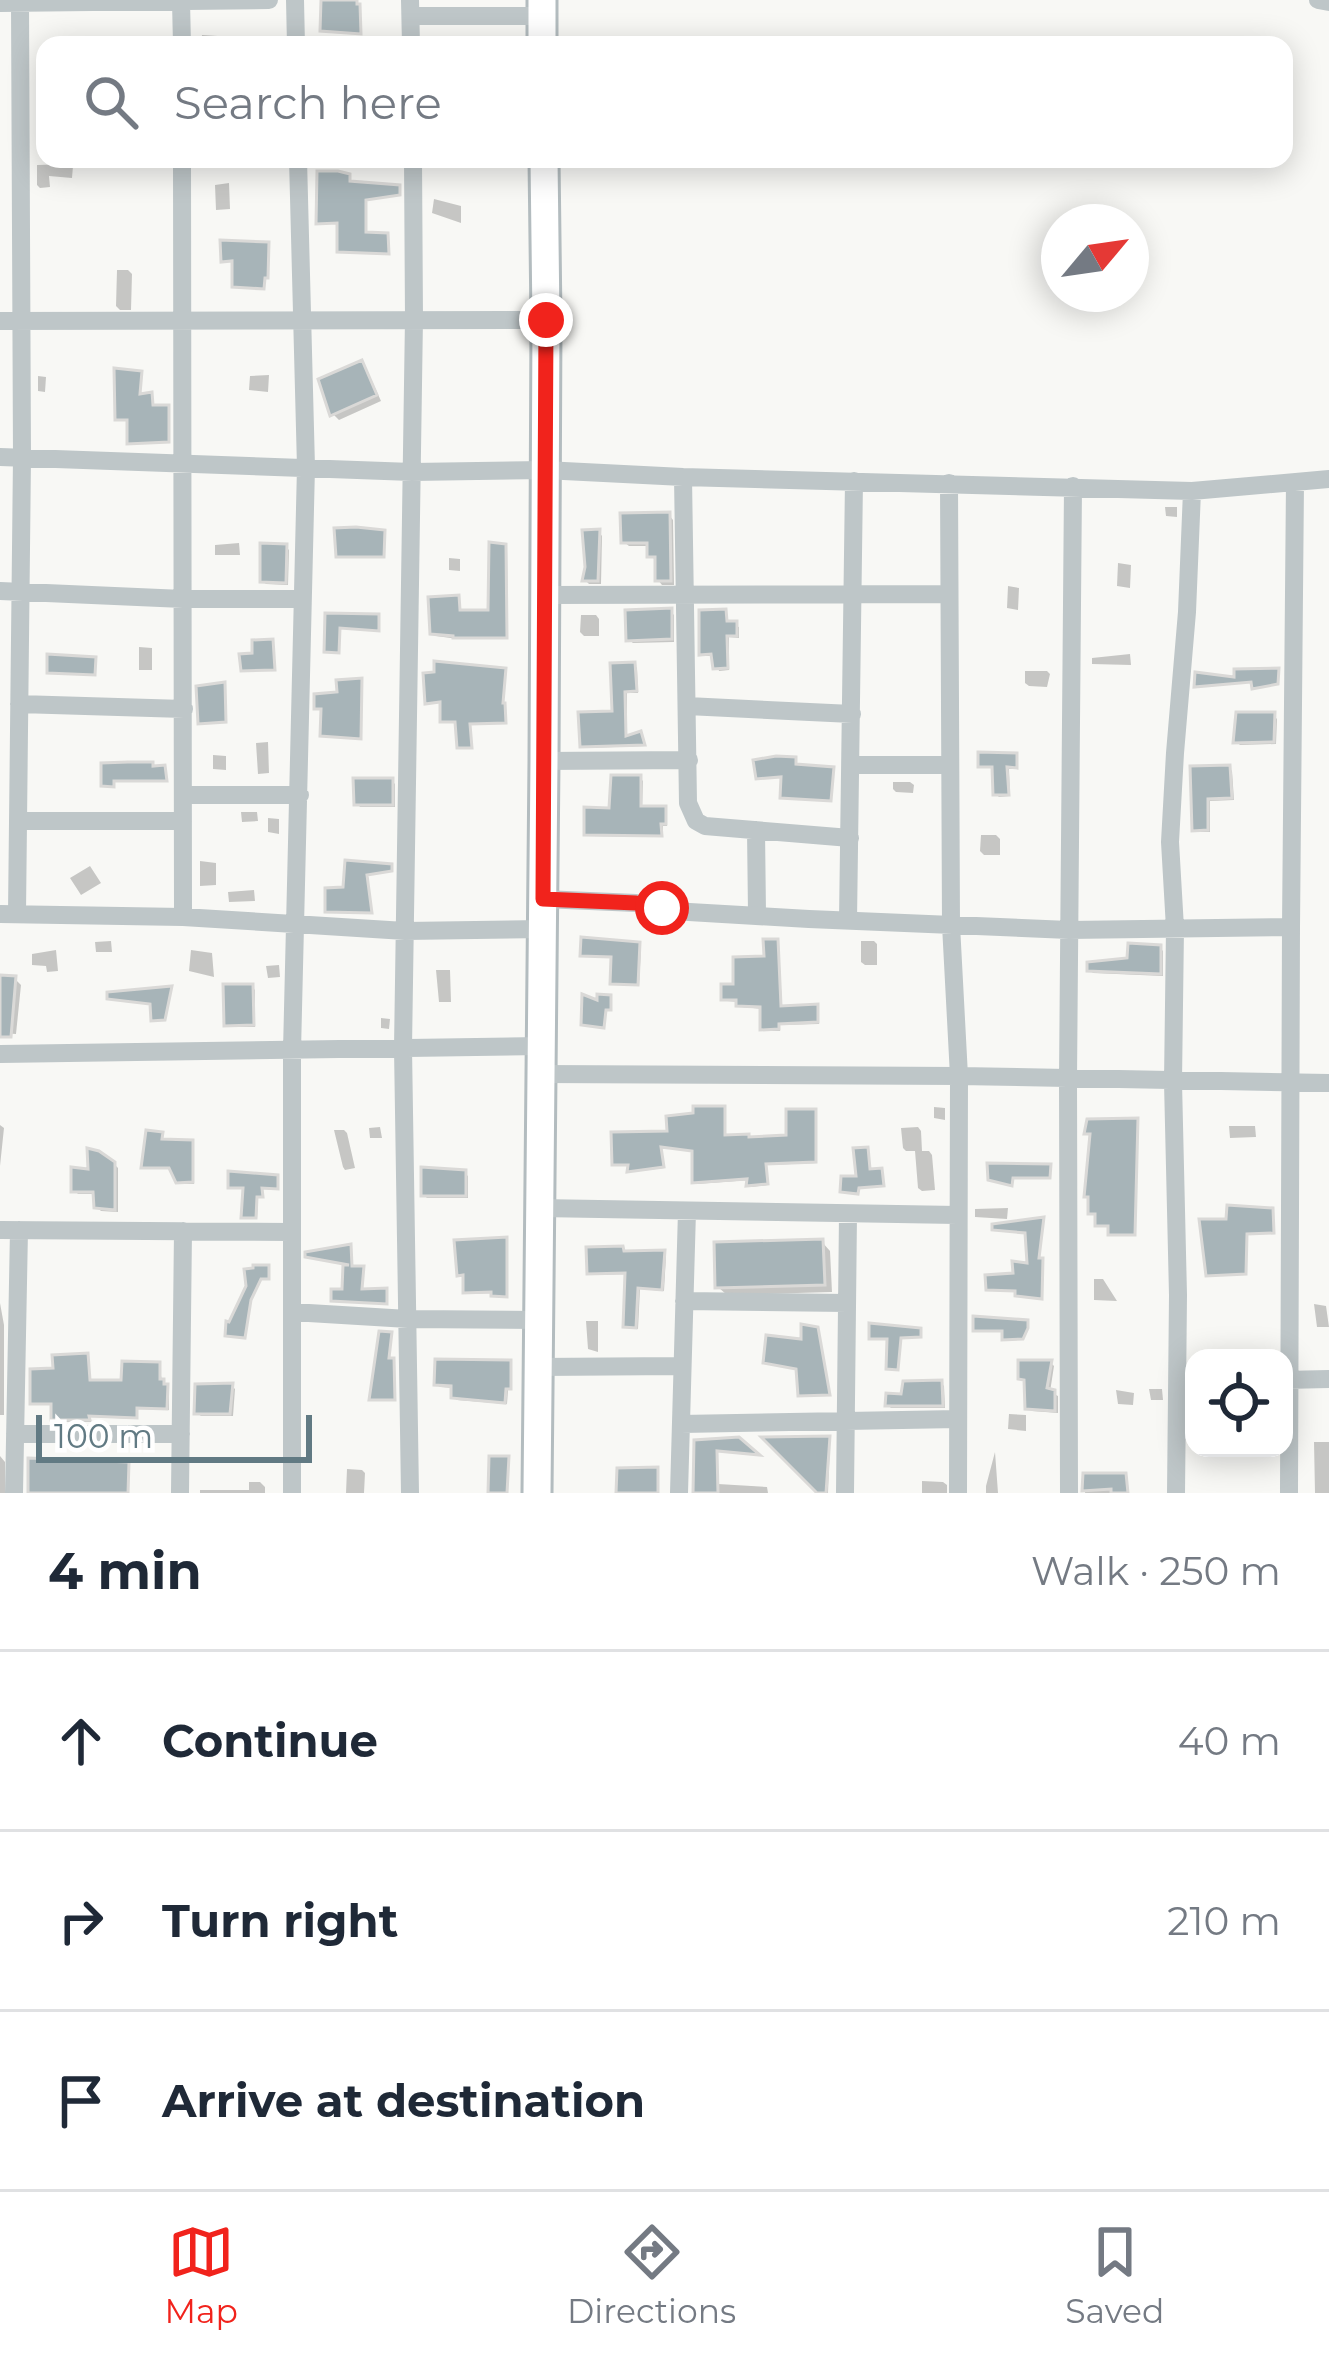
<!DOCTYPE html>
<html lang="en">
<head>
<meta charset="utf-8">
<style>
	body { margin:0; font-family:Montserrat,sans-serif; background:#f2f2f3; color:#1f2937 }
	.controls { position:absolute; right:36px; bottom:36px; display:grid; overflow:hidden; border-radius:24px; box-shadow:0 6px 30px #0003 }
	.controls button { width:108px; height:108px; display:grid; place-items:center; padding:0; border:0; border-bottom:3px solid #e0e1e3; background:#fff; color:#1f2937; font:60px sans-serif }
	.compass { position:absolute; left:1041px; top:204px; width:108px; height:108px; border-radius:50%; background:#fff; box-shadow:0 6px 30px #0003; rotate:61deg }
	.scale { position:absolute; left:36px; bottom:30px; width:276px; box-sizing:border-box; padding-left:12px; border:6px solid #617a83; border-top:0; font-size:33px; line-height:42px; white-space:nowrap; color:#617a83; -webkit-text-stroke:9px #fff; paint-order:stroke }
	.stop { position:absolute; width:36px; height:36px; margin:-27px; border:9px solid #f1231c; border-radius:50%; background:#fff }
	.stop.end { background:#f1231c; border-color:#fff; box-shadow:0 3px 12px #0008 }
	.list { margin:0; padding:0; list-style:none }
	h2 { display:flex; justify-content:space-between; align-items:center; height:156px; margin:0; padding:0 48px; font-size:51px }
	h2 small { font-size:39px; font-weight:400; color:#747a83 }
	.list li { display:grid; grid-template-columns:78px 1fr auto; gap:36px; align-items:center; box-sizing:border-box; height:180px; padding:0 48px; border-top:3px solid #e0e1e3 }
	.list b { display:block; font-size:45px; white-space:nowrap }
	.list em { font-size:39px; font-style:normal; color:#747a83 }
	.icon { flex:none; width:66px; height:66px; fill:none; stroke:currentColor; stroke-width:2; stroke-linecap:round; stroke-linejoin:round }
	.map { position:relative; flex:none; width:1329px; height:1493px; overflow:hidden }
	.search { position:absolute; background:#fff; box-shadow:0 6px 30px #0003; left:36px; right:36px; top:36px; height:132px; display:flex; align-items:center; gap:30px; box-sizing:border-box; padding:0 42px; border-radius:24px; color:#747a83; font-size:45px }
	.sheet { height:696px; background:#fff }
	nav { display:flex; justify-content:space-around; align-items:center; box-sizing:border-box; height:168px; border-top:3px solid #e0e1e3; background:#fff; font-size:33px; color:#747a83 }
	nav a { display:grid; justify-items:center; gap:6px }
	nav .on { color:#f1231c }
	.map>svg:first-child { display:block }
	.shadow { fill:#0003 }
	.building { fill:#a7b4b8; stroke:#dad9d7; stroke-width:3 }
	.lines { fill:none; stroke-linecap:round; stroke-linejoin:round }
	.secondary-casing { stroke:#b3bcbf; stroke-width:33 }
	.street { stroke:#bec6c8; stroke-width:18 }
	.secondary { stroke:#fff; stroke-width:27 }
	.route { stroke:#f1231c; stroke-width:15 }
</style>
</head>
<body>
<div class="map">
<svg width="1329" height="1493" viewBox="0 0 1329 1493">
	<rect width="100%" height="100%" fill="#f8f8f5"/>
	<path class="shadow" d="M202,35L264,39L265,45H201Z
		M139,37L140,40L149,39L151,45H116L115,42Z
		M70,164L73,166L72,178L49,176L50,187L40,188L37,185V165Z
		M229,183L230,209L216,210L215,185Z
		M434,199L461,206V223L432,213Z
		M117,270H128L132,274L131,310H120L116,306Z
		M361,364L367,370L381,401L339,420L333,414Z
		M38,376L46,377L45,392L38,391Z
		M250,376L269,375L268,392L249,390Z
		M1165,507H1177V517L1166,516Z
		M669,515L673,520L674,585H662L658,580V561L650,556V546H629L624,542Z
		M599,532L602,536L601,584H589L585,580Z
		M239,543L240,555H215V545Z
		M286,547L289,550L288,585L266,584L263,581Z
		M505,547L507,549L508,639H458L436,636L433,633L458,598L461,613H491Z
		M449,558L460,559V571L449,570Z
		M1118,563L1131,565L1130,588L1117,586Z
		M1008,586L1019,588L1018,610L1007,608Z
		M670,611L674,615V642L633,643L629,640Z
		M725,612L728,624L739,627V638L729,637V670L719,671L715,656H705L702,654Z
		M581,615H596L599,619V636H584L580,632Z
		M139,647L152,648V670H139Z
		M1130,654L1131,665L1092,664V658Z
		M634,665L637,668L638,693H627V739L642,737L645,746L585,748L582,746L616,714Z
		M1025,671H1047L1050,674L1047,687L1029,686L1025,683Z
		M1273,715L1277,719L1276,744L1240,745L1237,742Z
		M268,742L269,773L258,774L256,743Z
		M213,755L226,756V770L213,769Z
		M1016,756L1018,759V769H1009L1010,796L999,797L996,794L995,768L981,765Z
		M1229,768L1232,771L1234,800L1210,801V832H1198L1194,829V769Z
		M640,778L643,781L642,809H664L667,812V826H663V837L589,836L587,834Z
		M392,781L395,784V807H360L357,803Z
		M893,782H910L914,785L913,793L896,792L893,789Z
		M241,812H257L258,821L242,822Z
		M268,818L279,819V834L268,832Z
		M981,835H996L1000,839V855H984L980,851Z
		M200,861L216,863V885L200,886Z
		M90,866L101,883L81,895L70,878Z
		M254,890L255,901L229,902L228,892Z
		M111,941L112,952H96L95,942Z
		M861,941H874L877,944V965H865L861,962Z
		M776,942L779,944L782,1009L817,1007L819,1010V1024L780,1025V1031H766L763,1029V1009L742,1007L739,1002L727,1001L724,999L767,959Z
		M638,945L641,948L639,986L613,983L614,958L583,955Z
		M1160,948L1163,951V976L1093,973L1090,970L1130,961Z
		M56,950L58,971L47,972L46,966L32,965V954Z
		M191,950L212,953L214,977L189,971Z
		M279,965L280,977L268,978L266,966Z
		M436,970H450L451,1002H439Z
		M0,978L15,979L21,985L16,1034L0,1033Z
		M252,987L255,990V1027H230L227,1024Z
		M381,1018L390,1019L389,1029L381,1028Z
		M934,1107L945,1108V1120L934,1118Z
		M723,1109L726,1138H789L815,1112L817,1163L766,1165L768,1185L751,1187L750,1180L697,1184L694,1151L661,1148L664,1168L632,1172L631,1166L615,1164Z
		M0,1125L4,1128L0,1166Z
		M1229,1126H1255L1256,1137L1230,1138Z
		M918,1127L921,1131L922,1151H929L932,1155L935,1190L922,1191L918,1188L915,1151H906L903,1148L901,1128Z
		M369,1128L380,1127L382,1138H370Z
		M334,1130H344L347,1133L355,1168L345,1170L343,1167Z
		M162,1135L164,1142L192,1143L194,1145V1184H181L172,1169H147L144,1166Z
		M114,1164L118,1168V1212L101,1211L97,1207L96,1194H78L74,1190L92,1173Z
		M464,1173L468,1176V1198H427L424,1195Z
		M277,1178L279,1190L263,1189V1197L258,1198L257,1219H246V1189L231,1186Z
		M1008,1208L1007,1219L975,1217V1209Z
		M506,1240L508,1242V1298L497,1297L493,1293L469,1294L466,1292V1277L460,1275Z
		M822,1242L830,1251L832,1292L727,1295L718,1287Z
		M622,1249L625,1252L664,1253L666,1256L664,1291L640,1289L638,1329L626,1326L628,1274L593,1275L590,1273Z
		M1094,1279H1103L1117,1301L1094,1300Z
		M0,1303L4,1325V1415H0Z
		M1314,1304L1326,1306L1329,1327H1317Z
		M586,1321H598V1352L588,1349Z
		M87,1357L91,1383H124L159,1365L162,1381L169,1390V1410L138,1409V1419L91,1417V1422H56L54,1405L33,1403L56,1371Z
		M509,1363L512,1366V1390H508L507,1404L457,1400L454,1397V1388L440,1387L437,1384Z
		M1051,1363L1054,1366L1050,1392L1058,1396V1413L1032,1411L1028,1408L1025,1381L1021,1377Z
		M941,1383L944,1386L945,1408H891L888,1405Z
		M232,1386L235,1389L233,1416H201L197,1413Z
		M1149,1389H1162L1163,1400H1151Z
		M1116,1390L1134,1393L1133,1405L1118,1404Z
		M1009,1414L1026,1415V1431L1008,1429Z
		M828,1439L830,1441L828,1493H815L812,1478Z
		M1314,1442H1329V1493H1315Z
		M716,1450L718,1484L767,1487L768,1493H695Z
		M995,1452L998,1493H986V1486Z
		M0,1456L5,1462V1493H0Z
		M347,1469L362,1470L365,1473L364,1493H346Z
		M1086,1476H1125L1129,1493H1085Z
		M922,1481L943,1482L947,1485V1493H922Z
		M249,1482H260L265,1487V1493H200V1490H249Z"/>
	<path class="building" d="M321,0H357V4H360L361,34L320,31Z
		M317,171H338L350,174V181L400,185V195L366,200V232L388,233L389,254L337,252V223L316,224Z
		M220,240L269,242L268,278H265L264,289L232,287V261L221,262Z
		M362,360L377,395L330,416L318,379Z
		M114,368L142,371L140,394L152,392L153,405H169V442L127,444V420H115Z
		M670,512L671,581H655V557H647V543H621L620,513Z
		M356,527L385,530L384,557H336L334,528Z
		M600,529L598,581H582L585,567L582,530Z
		M489,542L506,544L507,638H453V636L430,634L428,597L459,595L460,610H488Z
		M260,543L287,544L286,583L260,582Z
		M672,608V639L626,641L625,610Z
		M726,609L727,621H737V636H727L728,668L713,669L711,654L699,655V610Z
		M325,613L379,614V631L340,628L339,653L324,652Z
		M273,639L275,670L241,671L239,654L252,653V640Z
		M47,654L96,657L95,675L47,673Z
		M434,661L506,668L503,703H505L506,723L470,724L472,748H457L455,722H440V702L425,704L423,673L434,672Z
		M635,662L637,691L625,692L626,736L641,731L645,745L580,747L578,712L612,711L610,663Z
		M1279,668L1278,684L1252,689L1251,682L1194,687L1195,672L1234,677V669Z
		M362,678L361,739L320,736L321,709H314V694L337,692L336,680Z
		M225,682L226,722L198,724L196,686Z
		M1236,712H1275L1274,742L1233,743Z
		M978,752L1017,753V768L1007,767L1009,795H993L992,767H978Z
		M776,756L796,757V764L834,767L831,801L780,798L781,777L756,779L753,760Z
		M128,762H153V766L165,765L167,781H114V787L101,786V763Z
		M1230,765L1232,798L1208,799V830L1192,831L1190,766Z
		M611,775H641V806H666V824H661L662,836L584,835V807L609,808Z
		M353,778H393V805H354Z
		M345,860L392,864V871L367,875L372,913L325,912V888L343,887Z
		M581,937L640,942L638,985L610,984L611,957L580,956Z
		M763,939H778L781,1006L818,1004V1022L779,1024V1029L760,1030V1007L736,1006V1000H721V984H733V957L764,956Z
		M1128,943L1161,945V974L1087,971V962L1127,958Z
		M0,975L16,976L11,1037H0Z
		M223,984H253L254,1025L224,1026Z
		M172,986L165,1020L151,1021L150,1004L107,999V992Z
		M582,994L597,1000V994L611,995V1010H606L604,1028L581,1025Z
		M693,1106H725V1135L749,1134V1137L786,1135V1109H816V1162L766,1164L768,1184L746,1186L747,1179L692,1183V1151L661,1147L664,1167L627,1172L628,1165H612L611,1132L667,1131L666,1116L693,1113Z
		M1138,1118L1135,1235H1108V1226H1095V1214H1088V1197H1084L1090,1134H1084L1087,1119Z
		M146,1130L163,1132L162,1139L193,1140V1182L176,1183L169,1168H141Z
		M868,1147L870,1169L882,1168L884,1186L859,1188L858,1194L840,1192L841,1176H856L853,1148Z
		M87,1148L99,1151L115,1162V1210L94,1208L93,1192H71V1167L88,1169Z
		M987,1163L1051,1164L1050,1178H1013L1012,1186L988,1180Z
		M421,1167L466,1170V1196H421Z
		M228,1171L278,1175V1189L262,1188L263,1197H257L256,1218H241L243,1188H228Z
		M1227,1205L1273,1208L1274,1233L1247,1234L1246,1274L1206,1276L1199,1219H1226Z
		M1044,1217L1039,1258H1043L1042,1299L1015,1296V1291L986,1290L985,1275L1013,1273L1012,1261L1027,1263L1025,1233L992,1230V1224Z
		M507,1237V1297L491,1296V1292L463,1293V1275L457,1276L454,1240Z
		M823,1239L825,1285L715,1288L714,1242Z
		M351,1244L352,1266H364L362,1289L387,1288V1304L331,1301V1289H342L343,1265H349L305,1257V1252Z
		M623,1246L624,1251L665,1250L662,1290L638,1288L636,1328L623,1327L625,1273L587,1274L586,1247Z
		M253,1265H269V1279H261L251,1300L245,1338L225,1336L226,1321L229,1322L246,1286L244,1269L253,1268Z
		M973,1316L1028,1320V1328L1023,1339L1002,1340V1331H973Z
		M869,1323L921,1328V1337L901,1338L898,1370L886,1369L887,1339H869Z
		M801,1324L818,1327L830,1395L798,1396L796,1369L763,1363L766,1335L801,1339Z
		M379,1331L392,1332L389,1358H394L395,1400H369Z
		M88,1353L90,1380H121L122,1361L160,1362V1379H164V1384H168L167,1409L137,1408V1418L89,1416L90,1420H51V1404H30V1369L53,1368L52,1355Z
		M435,1359L511,1360V1389H506L505,1403L451,1398V1386L434,1385Z
		M1018,1360H1052L1047,1388L1055,1390V1411L1025,1409L1024,1380L1018,1379Z
		M942,1380L943,1406H885L886,1393L901,1394L903,1381Z
		M233,1383L230,1414H194L195,1384Z
		M830,1436L826,1493H817L761,1437Z
		M739,1437L760,1455L717,1451L718,1493H693L694,1440Z
		M489,1456H509L507,1493H488Z
		M28,1458L129,1462L128,1493H28Z
		M658,1467V1493H616L617,1468Z
		M1083,1473H1126L1128,1493H1111V1489L1082,1491Z"/>
	<g class="lines">
		<defs>
			<path id="secondary" d="M542,0V45
				M537,1493L544,761L546,320L544,159"/>
		</defs>
		<use href="#secondary" class="secondary-casing"/>
		<path class="street" d="M295,0L296,45
			M410,0L411,45
			M1318,0L1329,2
			M181,1L182,45
			M0,3L269,0
			M411,16H541
			M182,159L183,917
			M0,321L546,320
			M0,457L412,472L544,470L683,477L1192,491L1329,479
			M683,477L688,803L696,821L705,826L850,838
			M949,483L951,925L959,1076L958,1493
			M0,591L183,599H301
			M545,595L949,594
			M19,704L184,709
			M687,706L852,714
			M544,761L689,760
			M851,765H949
			M183,795H300
			M18,821H183
			M756,830L757,914
			M543,899L636,903L672,911L809,919L1069,930L1291,927L1289,1493
			M0,914L183,917L405,931L543,929
			M17,914L22,457L20,3
			M848,921L854,481
			M1291,927L1295,482
			M0,1054L540,1046
			M540,1074L959,1076L1329,1083
			M539,1208L957,1215
			M0,1230L292,1232
			M684,1301L847,1303
			M292,1312L408,1319L538,1320
			M537,1367L682,1366
			M1284,1380L1329,1379
			M681,1424L958,1419
			M15,1434H181
			M14,1493L19,1230
			M180,1493L183,1231
			M292,1493V1051L306,467L298,159
			M410,1493L403,1048L414,318L413,159
			M679,1493L687,1211
			M845,1493L848,1214
			M1069,1493L1068,1079L1073,486
			M1176,1493L1178,1295L1173,1082L1175,928L1170,842L1175,753L1187,612L1192,491"/>
		<use href="#secondary" class="secondary"/>
	</g>
	<g class="lines">
		<path class="route" d="M546,320L543,899L636,903L662,908"/>
	</g>
</svg>
<div class="controls">
<button><svg class="icon" aria-label="locate" viewBox="0 0 24 24"><circle cx="12" cy="12" r="6"/><path d="M12 2v4M12 18v4M2 12h4M18 12h4"/></svg></button>
</div>
<svg class="compass" viewBox="-18 -18 36 36"><path d="M0-13l5 13h-10z" fill="#e53935"/><path d="M0 13l5-13h-10z" fill="#747a83"/></svg>
<div class="scale">100 m</div>
<div class="stop" style="left:662px;top:908px"></div>
<div class="stop end" style="left:546px;top:320px"></div>
<div class="search"><svg class="icon" aria-label="search" viewBox="0 0 24 24"><circle cx="10" cy="10" r="6"/><path d="M15 15l6 6"/></svg>Search here</div>
</div>
<section class="sheet">
<h2>4 min<small>Walk · 250 m</small></h2>
<ul class="list">
<li><svg class="icon" aria-label="ahead" viewBox="0 0 24 24"><path d="M12 20V5M6 11l6-6 6 6"/></svg><div><b>Continue</b></div><em>40 m</em></li>
<li><svg class="icon" aria-label="right" viewBox="0 0 24 24"><path d="M7 20v-9h11M14 6l5 5-5 5"/></svg><div><b>Turn right</b></div><em>210 m</em></li>
<li><svg class="icon" aria-label="arrive" viewBox="0 0 24 24"><path d="M6 21V4h12l-3 4 3 4H6"/></svg><div><b>Arrive at destination</b></div></li>
</ul>
</section>
<nav>
<a class="on"><svg class="icon" aria-label="map" viewBox="0 0 24 24"><path d="M3 6l6-2 6 2 6-2v14l-6 2-6-2-6 2zM9 4v14M15 6v14"/></svg>Map</a>
<a><svg class="icon" aria-label="directions" viewBox="0 0 24 24"><path d="M12 3l9 9-9 9-9-9zM9 14v-3h6M13 9l2 2-2 2"/></svg>Directions</a>
<a><svg class="icon" aria-label="saved" viewBox="0 0 24 24"><path d="M7 4h10v16l-5-4-5 4z"/></svg>Saved</a>
</nav>
</body>
</html>
